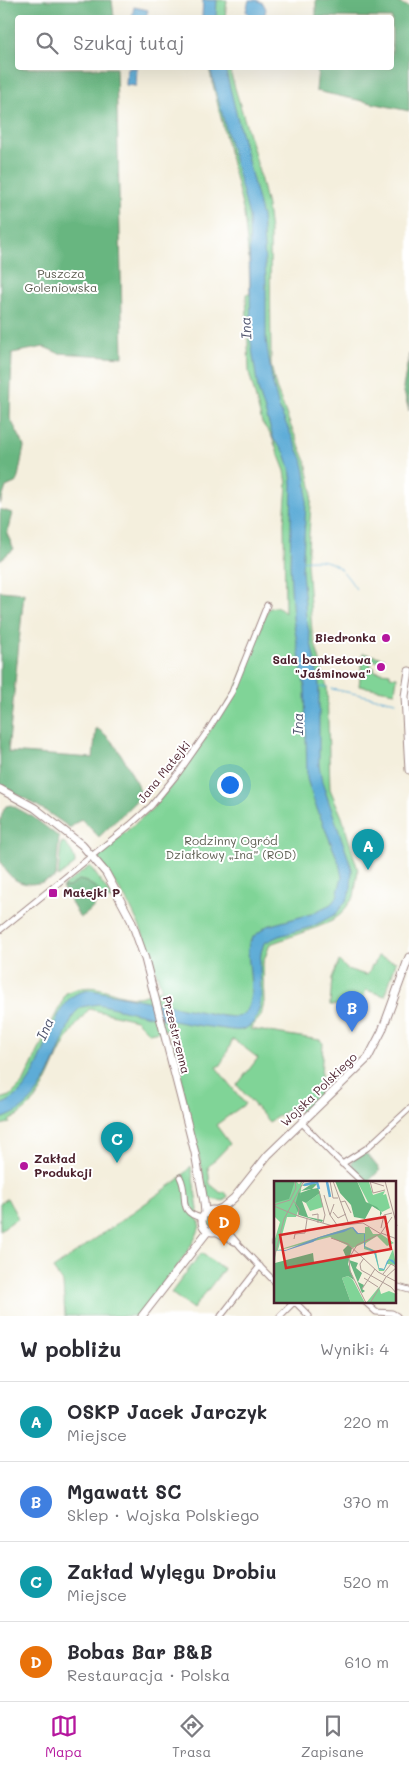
<!DOCTYPE html>
<html lang="pl">
<head>
<meta charset="utf-8">
<style>
	body { margin:0; font-family:Mali,sans-serif; background:#f7f7f7; color:#2b2b33 }
	.you { position:absolute; left:229px; top:784px; width:18px; height:18px; margin:-12px; border:4px solid #fff; border-radius:50%; background:#1a73e8; box-shadow:0 0 0 8px #1a73e833 }
	.badge { display:grid; place-items:center; width:32px; height:32px; border-radius:50%; background:#b5179e; color:#fff; font-size:16px; font-weight:700 }
	.pin { position:absolute; translate:-50% -41px; filter:drop-shadow(0 1px 2px #0008) }
	.pin::after { content:''; position:absolute; top:26px; width:18px; height:15px; background:inherit; clip-path:polygon(0 0,100% 0,50% 100%) }
	.list { margin:0; padding:0; list-style:none }
	h2 { display:flex; justify-content:space-between; align-items:center; height:65px; margin:0; padding:0 20px; font-size:21px }
	h2 small { font-size:16px; font-weight:400; color:#7c7c81 }
	.list li { display:grid; grid-template-columns:32px 1fr auto; gap:15px; align-items:center; box-sizing:border-box; height:80px; padding:0 20px; border-top:1px solid #e1e1e2 }
	.list b { display:block; font-size:19px; white-space:nowrap }
	.list p { margin:0; font-size:16px; white-space:nowrap; color:#7c7c81 }
	.list em { font-size:16px; font-style:normal; color:#7c7c81 }
	.icon { flex:none; width:28px; height:28px; fill:none; stroke:currentColor; stroke-width:2; stroke-linecap:round; stroke-linejoin:round }
	.map { position:relative; flex:none; width:409px; height:1316px; overflow:hidden }
	.search { position:absolute; background:#fff; box-shadow:0 5px 20px #0002; left:15px; right:15px; top:15px; height:55px; display:flex; align-items:center; gap:12px; box-sizing:border-box; padding:0 18px; border-radius:5px; color:#7c7c81; font-size:19px }
	.sheet { height:385px; background:#fff }
	nav { display:flex; justify-content:space-around; align-items:center; box-sizing:border-box; height:70px; border-top:1px solid #e1e1e2; background:#fff; font-size:14px; color:#7c7c81 }
	nav a { display:grid; justify-items:center; gap:2px }
	nav .on { color:#b5179e }
	.map>svg:first-child { display:block }
	.green { fill:#80d497; stroke:#657a61 }
	.forest { fill:#68b680; stroke:#596a56 }
	.water { fill:#5dacd7; stroke:#546681 }
	.lines { fill:none; stroke-linecap:round; stroke-linejoin:round }
	.stream { stroke:#5dacd7; stroke-width:1 }
	.street-casing { stroke:#9f8784; stroke-width:7 }
	.secondary-casing { stroke:#9f8784; stroke-width:9 }
	.street { stroke:#fff; stroke-width:5 }
	.secondary { stroke:#fff; stroke-width:7 }
	.poi-dot { fill:#b5179e; stroke:#fff; stroke-width:2 }
	.labels { text-anchor:middle; stroke-width:4; stroke-linejoin:round; paint-order:stroke }
	.park-label { font-size:12px; fill:#5d5e51; stroke:#fff }
	.poi-label { font-size:12px; font-weight:bold; fill:#4a1f2b; stroke:#fff; text-anchor:end }
	.street-label { font-size:12px; fill:#4a1f2b; stroke:#fff }
	.water-label { font-size:14px; font-style:italic; fill:#525770; stroke:#fff }
	.inset-river { fill:none; stroke:#5dacd7; stroke-width:2.5 }
	.inset-road { fill:none; stroke:#b09c96; stroke-width:1 }
	.view { fill:#d62828; fill-opacity:0.15; stroke:#d62828; stroke-width:2.5 }
	.inset-edge { fill:none; stroke:#4a1f2b; stroke-width:2.5 }
</style>
</head>
<body>
<div class="map">
<svg width="409" height="1316" viewBox="0 0 409 1316">
	<rect width="100%" height="100%" fill="#fff"/>
	<filter id="ink" filterUnits="userSpaceOnUse"><feTurbulence type="fractalNoise" baseFrequency=".02" numOctaves="2"/><feDisplacementMap in="SourceGraphic" scale="10" xChannelSelector="R" yChannelSelector="G"/><feConvolveMatrix kernelMatrix="1 2 1 2 8 2 1 2 1" color-interpolation-filters="sRGB"/></filter>
	<filter id="wash" filterUnits="userSpaceOnUse"><feTurbulence type="fractalNoise" baseFrequency=".0096" numOctaves="4" result="noise"/><feDisplacementMap in="SourceGraphic" scale="20" xChannelSelector="R" yChannelSelector="G"/><feGaussianBlur stdDeviation="1.12" result="paint"/><feColorMatrix in="noise" values="0 0 0 0 0 0 0 0 0 0 0 0 0 0 0 0 0 1.4 0 .05"/><feComposite in="paint" operator="in"/></filter>
	<g filter="url(#wash)">
		<rect width="100%" height="100%" fill="#f4efdd"/>
		<path class="green" d="M204,0H227L225,17L203,18Z
			M209,68H229L255,155L267,206L270,232L271,365L276,387L290,424L306,461L312,491L307,563L312,632L327,687L330,789L342,817L358,870L354,897L341,914L332,921L318,927L270,944L263,963L264,1003L261,1016L250,1029L320,1040L323,1043L320,1093L321,1094L302,1114L294,1106L269,1122L237,1085L258,1058L233,1039L221,1065L216,1067L245,1104L216,1125L230,1144L208,1167L210,1184L221,1193L224,1191L228,1196L224,1201L209,1199L169,1029L149,1033L136,1020L89,1009C80,1020 71,1031 64,1044C46,1078 46,1099 9,1121L10,1123L0,1125V1099L10,1096L23,1083L66,993C97,979 107,995 135,997C144,997 154,992 162,989L141,929L129,904L99,859L100,854L152,809L189,764L236,690L268,609C276,605 279,608 285,613L284,523L287,484L285,471L271,435L262,423L249,372L246,294H250L249,262L244,214Z
			M363,653L384,658V660H381V662L372,660L370,668H375L374,671L390,673V676L397,677L395,692L359,686Z
			M63,842C70,849 75,854 75,864L58,877L61,843Z
			M90,866L114,900L98,898V895L87,882L79,880L69,887H62Z
			M378,956L396,962L385,996L366,990L355,1022L341,1017L343,1006L330,1005L332,978L339,961L347,969L366,975L369,973L372,965H374Z
			M191,1166L198,1209L197,1219L200,1222C202,1240 152,1299 140,1316H65L63,1283L53,1269L178,1180Z
			M7,1198L18,1218L0,1230V1203Z
			M205 1221a8 8 0 1 1 16 0a8 8 0 1 1-16 0Z
			M201,1253L224,1269L193,1309L171,1293Z"/>
		<path class="forest" d="M0,0H112L114,17L18,18V68H116L123,357L58,353L44,347L12,353L10,418L22,441L24,447L17,482L6,487L0,505Z
			M316,0H392L409,7V111L316,91L318,68H392V18L316,17Z
			M409,354V411L403,388Z
			M0,509L12,513L7,534L14,549L0,560Z
			M0,591L24,593L8,752L93,758L96,728C117,739 132,774 142,795L99,837L81,819L70,828C48,812 25,797 0,786Z
			M11,805L33,817L59,837L56,877C39,885 20,889 7,872C5,869 1,864 0,859C0,852 0,843 0,836C0,824 0,815 6,806Z
			M79,880L87,882L98,889C100,904 91,911 80,918L62,887H69Z
			M363,1153L368,1155L380,1170L368,1182H365C358,1175 348,1170 353,1159Z"/>
		<path class="water" d="M203,0H217L216,17H202Z
			M249,0H256L263,3L266,9L264,17H250L246,11Z
			M134,7L148,10L146,17H132Z
			M127,68H137L136,86L126,85Z
			M210,68H225L262,217L266,280V339L272,380L279,408L302,459L305,472L307,488L302,571L306,616L319,683V765L322,782L352,869L351,888L348,898L336,914L311,927L279,936L264,943C254,966 267,992 257,1015C255,1022 249,1028 241,1030C234,1031 226,1029 218,1028C178,1024 137,1013 98,1004L81,1007L74,1014C56,1052 46,1107 0,1119V1105C34,1094 42,1049 56,1021C60,1012 64,1002 73,996C78,992 85,991 91,990L223,1016C228,1016 235,1018 240,1016C258,1007 248,967 248,950L249,943L253,937L267,926L311,914L331,904L337,897L342,877L339,863L315,804L307,779L305,689L293,619L291,587L290,564L292,484L290,468L285,453L274,440L258,389L251,342L249,216Z"/>
		<g class="lines">
			<path class="stream" d="M302,561C332,557 340,565 356,589
				M317,687H327
				M332,689L396,702"/>
		</g>
	</g>
	<g filter="url(#ink)">
		<g class="lines">
			<defs>
				<path id="street" d="M0,930L130,825L151,806L179,772L207,732L232,692L267,605
					M302,1123L332,1154L362,1182
					M342,1164L367,1148L409,1109
					M180,1177C190,1196 175,1212 202,1218
					M223,1226L240,1246L275,1282
					M215,1232L234,1242
					M274,1243L275,1242
					M395,1286L409,1290
					M295,1302L309,1316
					M365,1302L376,1312L392,1313L397,1316
					M221,1316L260,1266
					M280,1316L294,1302"/>
				<path id="secondary" d="M409,671L405,696L409,770
					M0,789L35,808L82,845L106,873L131,920L145,959L195,1153L204,1202L205,1213
					M202 1221a11 11 0 1 1 22 0a11 11 0 1 1-22 0Z
					M217,1210L222,1208L234,1198L268,1155L368,1058L382,1031L409,957
					M142,1316L208,1231"/>
			</defs>
			<use href="#street" class="street-casing"/>
			<use href="#secondary" class="secondary-casing"/>
			<use href="#street" class="street"/>
			<use href="#secondary" class="secondary"/>
		</g>
	</g>
	<g class="poi-dot">
		<circle cx="386" cy="638" r="5"/>
		<circle cx="381" cy="667" r="5"/>
		<rect x="48" y="888" width="10" height="10" rx="2.5"/>
		<circle cx="24" cy="1166" r="5"/>
	</g>
	<g class="labels">
		<g class="park-label">
			<text x="61" y="278">Puszcza<tspan x="61" dy="14">Goleniowska</tspan></text>
			<text x="231" y="845">Rodzinny Ogród<tspan x="231" dy="14">Działkowy „Ina“ (ROD)</tspan></text>
		</g>
		<g class="poi-label">
			<text x="376" y="642">Biedronka</text>
			<text x="371" y="664">Sala bankietowa<tspan x="371" dy="14">"Jaśminowa"</tspan></text>
			<text x="63" y="897" text-anchor="start">Matejki P</text>
			<text x="34" y="1163" text-anchor="start">Zakład<tspan x="34" dy="14">Produkcji</tspan></text>
		</g>
		<g class="street-label">
			<text transform="translate(164 772) rotate(-51)" y="4">Jana Matejki</text>
			<text transform="translate(176 1035) rotate(76)" y="4">Przestrzenna</text>
			<text transform="translate(319 1090) rotate(-44)" y="4">Wojska Polskiego</text>
		</g>
		<g class="water-label">
			<text transform="translate(246 328) rotate(-93)" y="5">Ina</text>
			<text transform="translate(298 724) rotate(-90)" y="5">Ina</text>
			<text transform="translate(45 1029) rotate(-66)" y="5">Ina</text>
		</g>
	</g>
	<g transform="translate(274 1181)">
		<rect width="122" height="122" fill="#f4efdd"/>
		<path d="M22,0L25,3L28,0L25,27L22,36H13L4,69L77,46L84,52H91V46H95L99,53H107L120,62L113,65L103,55L92,62L91,65L102,70L105,87L110,88L119,68L122,84L113,83L110,90H105L100,71L90,68V62L79,67L56,56L2,70L0,95V61L6,41L0,35V22ZM83,0L95,1L99,14L111,10L109,14L112,13L116,27L108,31L95,23ZM46,12L49,26L36,30L32,22ZM74,95L79,99L91,122H77L68,97ZM105,106L107,113L115,110L122,113V122H92Z" fill="#80d497"/>
		<path d="M0,0H21L15,18L0,22ZM61,0H83L92,21L103,26L108,32L106,35V30L98,25L91,38L80,36L77,24L66,12ZM39,2L43,3L38,8L44,7L46,12L32,22L28,20L34,36L49,39L48,41L25,34L21,24L25,10L27,15L26,12L37,8L27,10L36,4L28,5L30,3ZM74,64L78,67L74,83L80,99L74,95L68,97L77,122H1V82L39,72L40,81L57,79L72,76L69,69ZM75,79L84,82L82,87L88,92L84,101L90,104L88,108L91,110L88,112Z" fill="#68b680"/>
		<path d="M79,46L84,52L91,53V66L101,70L105,87L110,88L113,80L115,78L119,79L122,84L115,79L110,89L105,88L100,71L90,66V53H83L78,47L70,51L45,57L39,61L11,70L0,69H12L45,56Z" fill="#5dacd7"/>
		<path class="inset-river" d="M53,1L56,16M30,4L43,1L45,8"/>
		<path class="inset-road" d="M56,0L59,17H64M59,0L74,41M94,0L110,5M96,0L99,12L111,9M111,0L123,45M45,10L51,34L49,42M50,14L56,34M19,19L25,28L24,35M67,21L71,20L77,32M60,23L56,34L63,44M0,24L16,19L22,7L21,0M0,25L24,35M59,31L64,37L72,33M38,34L44,33V42M24,35L59,45L89,42L107,53M107,47L110,34L118,32M107,52L118,36M107,52L123,58M57,57L74,63L104,91L123,101M20,58L21,53L31,52L33,38M90,77L86,83L87,89L117,106L123,113M0,78L10,38L30,0M109,93L117,83L122,86M90,97L104,106M88,108L101,88M92,122L76,90L75,77L83,64L106,53M96,122L112,96L123,86"/>
		<path class="view" d="M111,36L117,68L12,87L6,54Z"/>
		<rect width="122" height="122" class="inset-edge"/>
	</g>
</svg>
<div class="you"></div>
<div class="pin badge" style="left:368px;top:870px;background:#0f9aa8">A</div>
<div class="pin badge" style="left:352px;top:1032px;background:#3f7fe0">B</div>
<div class="pin badge" style="left:117px;top:1163px;background:#0f9aa8">C</div>
<div class="pin badge" style="left:224px;top:1246px;background:#e8710a">D</div>
<div class="search"><svg class="icon" aria-label="search" viewBox="0 0 24 24"><circle cx="10" cy="10" r="6"/><path d="M15 15l6 6"/></svg>Szukaj tutaj</div>
</div>
<section class="sheet">
<h2>W pobliżu<small>Wyniki: 4</small></h2>
<ul class="list">
<li><span class="badge" style="background:#0f9aa8">A</span><div><b>OSKP Jacek Jarczyk</b><p>Miejsce</p></div><em>220 m</em></li>
<li><span class="badge" style="background:#3f7fe0">B</span><div><b>Mgawatt SC</b><p>Sklep · Wojska Polskiego</p></div><em>370 m</em></li>
<li><span class="badge" style="background:#0f9aa8">C</span><div><b>Zakład Wylęgu Drobiu</b><p>Miejsce</p></div><em>520 m</em></li>
<li><span class="badge" style="background:#e8710a">D</span><div><b>Bobas Bar B&amp;B</b><p>Restauracja · Polska</p></div><em>610 m</em></li>
</ul>
</section>
<nav>
<a class="on"><svg class="icon" aria-label="map" viewBox="0 0 24 24"><path d="M3 6l6-2 6 2 6-2v14l-6 2-6-2-6 2zM9 4v14M15 6v14"/></svg>Mapa</a>
<a><svg class="icon" aria-label="directions" viewBox="0 0 24 24"><path d="M12 3l9 9-9 9-9-9zM9 14v-3h6M13 9l2 2-2 2"/></svg>Trasa</a>
<a><svg class="icon" aria-label="saved" viewBox="0 0 24 24"><path d="M7 4h10v16l-5-4-5 4z"/></svg>Zapisane</a>
</nav>
</body>
</html>
